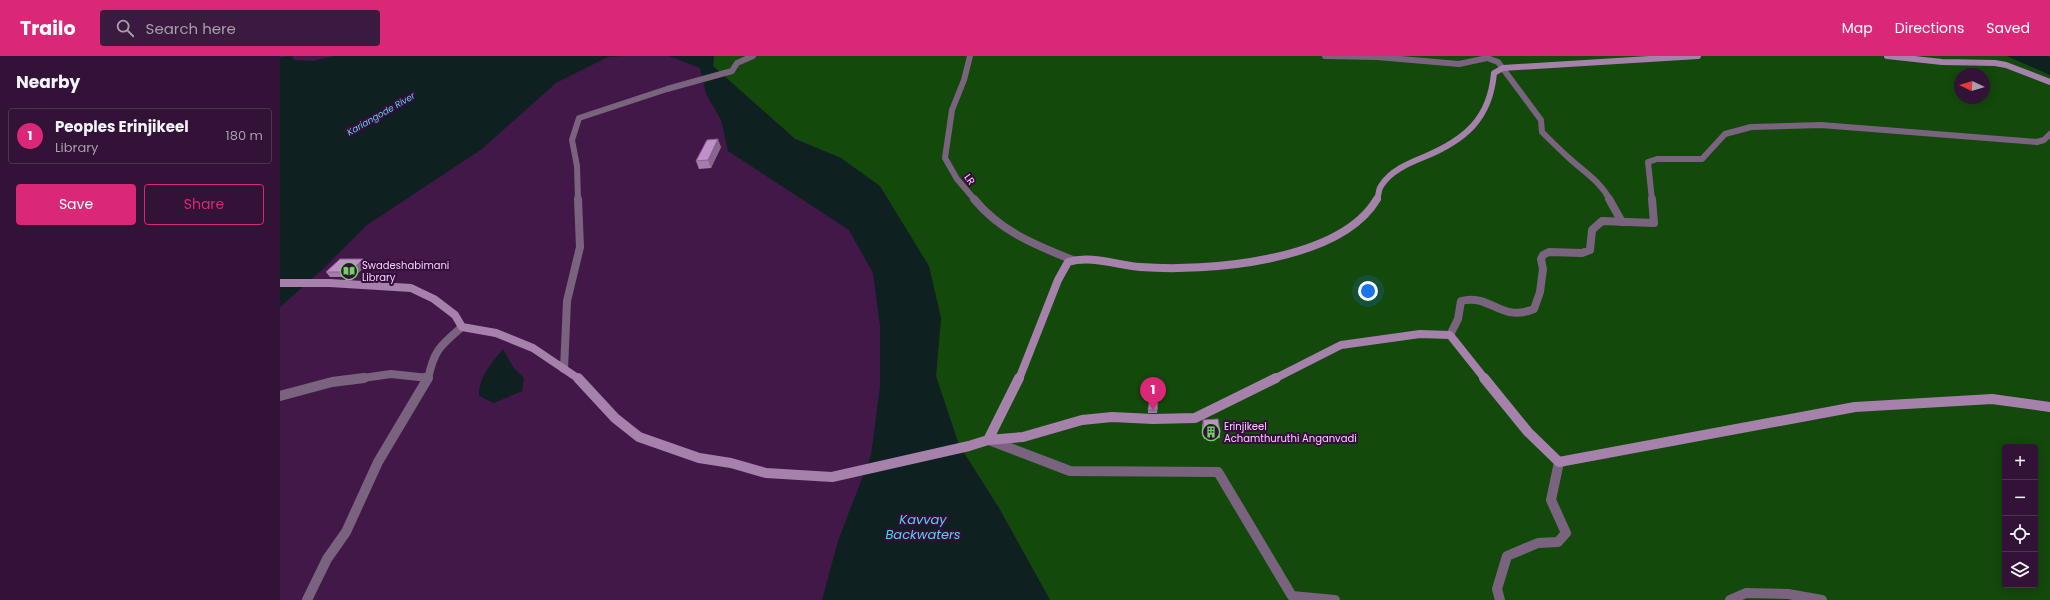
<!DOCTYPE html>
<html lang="en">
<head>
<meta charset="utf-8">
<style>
	body { margin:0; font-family:Poppins,sans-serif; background:#3a1b3f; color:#f1f3f6 }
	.controls { position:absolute; right:12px; bottom:12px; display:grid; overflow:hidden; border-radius:4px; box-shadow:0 2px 10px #0003 }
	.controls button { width:36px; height:36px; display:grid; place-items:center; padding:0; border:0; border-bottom:1px solid #4d3252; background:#321237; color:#f1f3f6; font:20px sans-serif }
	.compass { position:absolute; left:1674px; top:12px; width:36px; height:36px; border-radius:50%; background:#321237; box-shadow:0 2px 10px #0003; rotate:274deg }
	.you { position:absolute; left:1088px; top:235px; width:14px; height:14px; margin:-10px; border:3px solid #fff; border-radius:50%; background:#1a73e8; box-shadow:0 0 0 6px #1a73e833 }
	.badge { display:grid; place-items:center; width:26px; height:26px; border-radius:50%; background:#db2777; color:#fff; font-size:13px; font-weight:700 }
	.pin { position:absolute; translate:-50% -33px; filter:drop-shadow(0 1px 2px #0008) }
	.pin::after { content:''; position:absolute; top:21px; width:14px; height:12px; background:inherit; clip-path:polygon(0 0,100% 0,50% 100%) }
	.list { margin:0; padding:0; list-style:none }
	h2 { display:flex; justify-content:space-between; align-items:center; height:52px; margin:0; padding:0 16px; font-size:17px }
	h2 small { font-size:13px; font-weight:400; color:#a89ead }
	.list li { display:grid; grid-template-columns:26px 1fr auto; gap:12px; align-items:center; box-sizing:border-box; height:56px; margin:0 8px 8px; padding:0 8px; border:1px solid #4d3252; border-radius:4px }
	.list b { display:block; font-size:15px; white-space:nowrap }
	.list p { margin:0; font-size:13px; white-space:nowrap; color:#a89ead }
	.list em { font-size:13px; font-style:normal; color:#a89ead }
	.actions { display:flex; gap:8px; padding:12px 16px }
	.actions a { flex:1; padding:9px 0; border:1px solid #db2777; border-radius:4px; text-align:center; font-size:14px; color:#db2777 }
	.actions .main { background:#db2777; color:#fff }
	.icon { flex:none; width:22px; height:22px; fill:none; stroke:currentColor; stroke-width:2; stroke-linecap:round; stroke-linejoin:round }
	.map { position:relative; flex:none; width:1770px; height:544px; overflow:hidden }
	header { display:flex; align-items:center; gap:24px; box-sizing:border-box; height:56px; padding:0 20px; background:#db2777; color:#fff }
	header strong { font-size:19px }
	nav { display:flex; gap:22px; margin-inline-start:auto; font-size:14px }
	.search { width:280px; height:36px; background:#3a1b3f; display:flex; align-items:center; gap:10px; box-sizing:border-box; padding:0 14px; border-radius:4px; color:#a89ead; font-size:15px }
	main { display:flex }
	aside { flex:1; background:#321237 }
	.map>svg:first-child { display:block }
	.green { fill:#13490b; fill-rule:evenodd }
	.water { fill:#0f2021 }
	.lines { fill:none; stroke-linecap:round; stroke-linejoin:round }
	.street-far2 { stroke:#7a637e; stroke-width:6 }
	.street-far1 { stroke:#7a637e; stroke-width:8 }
	.street { stroke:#7a637e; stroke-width:10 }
	.secondary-far2 { stroke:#a681ac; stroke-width:6 }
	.secondary-far1 { stroke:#a681ac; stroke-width:8 }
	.secondary { stroke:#a681ac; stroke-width:10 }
	.wall { fill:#a67cae }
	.shaded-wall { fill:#87658d }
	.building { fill:#c190ca; stroke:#87658d }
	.labels { text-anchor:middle; stroke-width:4; stroke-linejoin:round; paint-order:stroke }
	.far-water-label { font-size:9px; font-style:italic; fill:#54d5dd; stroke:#370c3e }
	.street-label { font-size:10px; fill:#eed4f2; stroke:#370c3e }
	.poi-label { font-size:10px; fill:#eed4f2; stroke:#370c3e; text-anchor:start }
	.near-water-label { font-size:13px; font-style:italic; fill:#54d5dd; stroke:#370c3e }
</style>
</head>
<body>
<header>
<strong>Trailo</strong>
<div class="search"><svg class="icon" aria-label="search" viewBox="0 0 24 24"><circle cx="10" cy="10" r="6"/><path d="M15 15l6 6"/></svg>Search here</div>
<nav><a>Map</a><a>Directions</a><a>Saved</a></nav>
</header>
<main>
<aside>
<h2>Nearby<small></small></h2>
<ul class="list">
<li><span class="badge">1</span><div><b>Peoples Erinjikeel</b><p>Library</p></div><em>180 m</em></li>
</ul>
<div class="actions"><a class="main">Save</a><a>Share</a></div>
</aside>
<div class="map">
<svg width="1770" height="544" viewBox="0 0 1770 544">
	<rect width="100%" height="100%" fill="#421849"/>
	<path class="green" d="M434,0H1727L1770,19V544H770L719,452L679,389L656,320L661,262L561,102L515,83L433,10ZM1680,18H1704V42H1680ZM1725,391H1755V529H1725Z"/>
	<path class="water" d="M12,0L14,4L33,5L54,0H342L328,1L276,27L202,93L87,169L42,214L0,251V1Z
		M389,0H434L433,10L515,83L561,102L600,130L649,210L661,262L656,320L679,389L719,452L770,544H542L558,485L591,399L600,330V270L593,217L569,174L448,95L441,64L426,38L420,12Z
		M1727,0H1768L1770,1V19Z
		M223,293L233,311L244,322L242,335L214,347L199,340C199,320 211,308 223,293Z"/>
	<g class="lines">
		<path class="street-far2" d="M690,0L684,24L672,54L665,102L677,123L695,144
			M1045,0L1097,1L1179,8L1207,2L1218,6L1261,64L1262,76C1271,85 1280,94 1289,102C1304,116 1320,125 1330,144
			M298,144L297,110L292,84L299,62L387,33L452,15L457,7L473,0
			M1372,144L1368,106L1377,103H1422L1445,78L1471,71L1541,69L1757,86L1764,84L1770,78"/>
		<path class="street-far1" d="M694,143C720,175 755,189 793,204
			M1329,143L1342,166
			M1170,279L1178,263L1181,245C1211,237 1220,267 1254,253L1260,236L1263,213L1261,203L1263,199L1269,196L1302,197L1310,194L1312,174L1322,165L1374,167L1372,143
			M284,313L287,245L300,191L298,143
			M76,323L111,318L148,322
			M148,323C154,294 160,290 182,271"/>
		<path class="street" d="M145,322H148
			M0,340L52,326L84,322
			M709,384L790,415L938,416L1012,540L1055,544
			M27,544L47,503L66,476L98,406L148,322
			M1220,544L1217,533L1227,500L1258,487L1278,486L1286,477L1271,444L1279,406
			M1450,544L1466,537L1508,538L1542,544"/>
		<path class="secondary-far2" d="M1607,0L1662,6L1715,7L1726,9L1770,26
			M1097,144C1099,139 1098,134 1101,130C1110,115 1129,107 1144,101C1185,84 1210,63 1214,17L1223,12L1418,0"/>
		<path class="secondary-far1" d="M0,227H50L131,232L154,243L175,259L182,271L216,277L253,292L299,323
			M739,323L778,224L788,206C811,199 837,209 860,211C926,216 1060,206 1097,143
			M994,323L1061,289L1140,278L1170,279L1205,323"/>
		<path class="secondary" d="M298,322L335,362L359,381L419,402L451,407L486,417L552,421L689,390L708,384L743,381L802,364L832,361L873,363L915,362L996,322
			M1204,322L1248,376L1279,406L1575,351L1712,343L1770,351
			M708,384L739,322"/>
	</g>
	<path class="wall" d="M441,91L431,112L419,113L416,105Z
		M83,203L87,208L74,221H50L46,216Z
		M878,347L877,357H868V354Z
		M923,364L940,376V382L924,383L922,370Z"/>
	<path class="shaded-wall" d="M438,83L441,91L431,112L428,104Z
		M83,203L87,208L74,221L70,216Z"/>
	<path class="building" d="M438,83L428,104L416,105L427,84Z
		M60,203H83L70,216H46Z
		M869,347H878L877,354H868Z
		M938,363L940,376L925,377L923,364Z"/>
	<defs>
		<symbol id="library-ring" viewBox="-11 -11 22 22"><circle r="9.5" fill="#370c3e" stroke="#6ed360" stroke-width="1.5"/><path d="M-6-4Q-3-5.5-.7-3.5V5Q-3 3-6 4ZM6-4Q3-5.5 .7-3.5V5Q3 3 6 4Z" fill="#6ed360"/></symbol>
		<symbol id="building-ring" viewBox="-11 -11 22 22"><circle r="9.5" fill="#370c3e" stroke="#6ed360" stroke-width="1.5"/><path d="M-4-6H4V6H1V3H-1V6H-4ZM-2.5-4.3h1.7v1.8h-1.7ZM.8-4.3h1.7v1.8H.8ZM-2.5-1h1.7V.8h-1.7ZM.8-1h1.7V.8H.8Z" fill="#6ed360"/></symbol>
	</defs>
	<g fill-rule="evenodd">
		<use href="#library-ring" x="59" y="205" width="20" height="20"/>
		<use href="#building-ring" x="921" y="366" width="20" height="20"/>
	</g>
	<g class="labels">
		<g class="far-water-label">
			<text transform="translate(101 58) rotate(-30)" y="3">Kariangode River</text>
		</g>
		<g class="street-label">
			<text transform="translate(690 123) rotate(54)" y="4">LR</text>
		</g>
		<g class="poi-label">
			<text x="82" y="213">Swadeshabimani<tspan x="82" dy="12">Library</tspan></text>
			<text x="944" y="374">Erinjikeel<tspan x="944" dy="12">Achamthuruthi Anganvadi</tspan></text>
		</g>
		<g class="near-water-label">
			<text x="643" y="468">Kavvay<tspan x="643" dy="15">Backwaters</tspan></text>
		</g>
	</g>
</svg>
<div class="controls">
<button>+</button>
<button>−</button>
<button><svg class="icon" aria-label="locate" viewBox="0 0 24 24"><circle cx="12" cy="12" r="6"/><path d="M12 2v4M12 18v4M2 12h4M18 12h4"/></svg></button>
<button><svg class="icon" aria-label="layers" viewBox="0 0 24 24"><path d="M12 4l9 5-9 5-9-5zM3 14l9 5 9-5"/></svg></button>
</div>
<svg class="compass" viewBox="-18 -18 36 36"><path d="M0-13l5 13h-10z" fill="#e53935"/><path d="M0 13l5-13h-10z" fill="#a89ead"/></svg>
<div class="you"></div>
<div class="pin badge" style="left:873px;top:354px">1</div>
</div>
</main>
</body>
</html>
